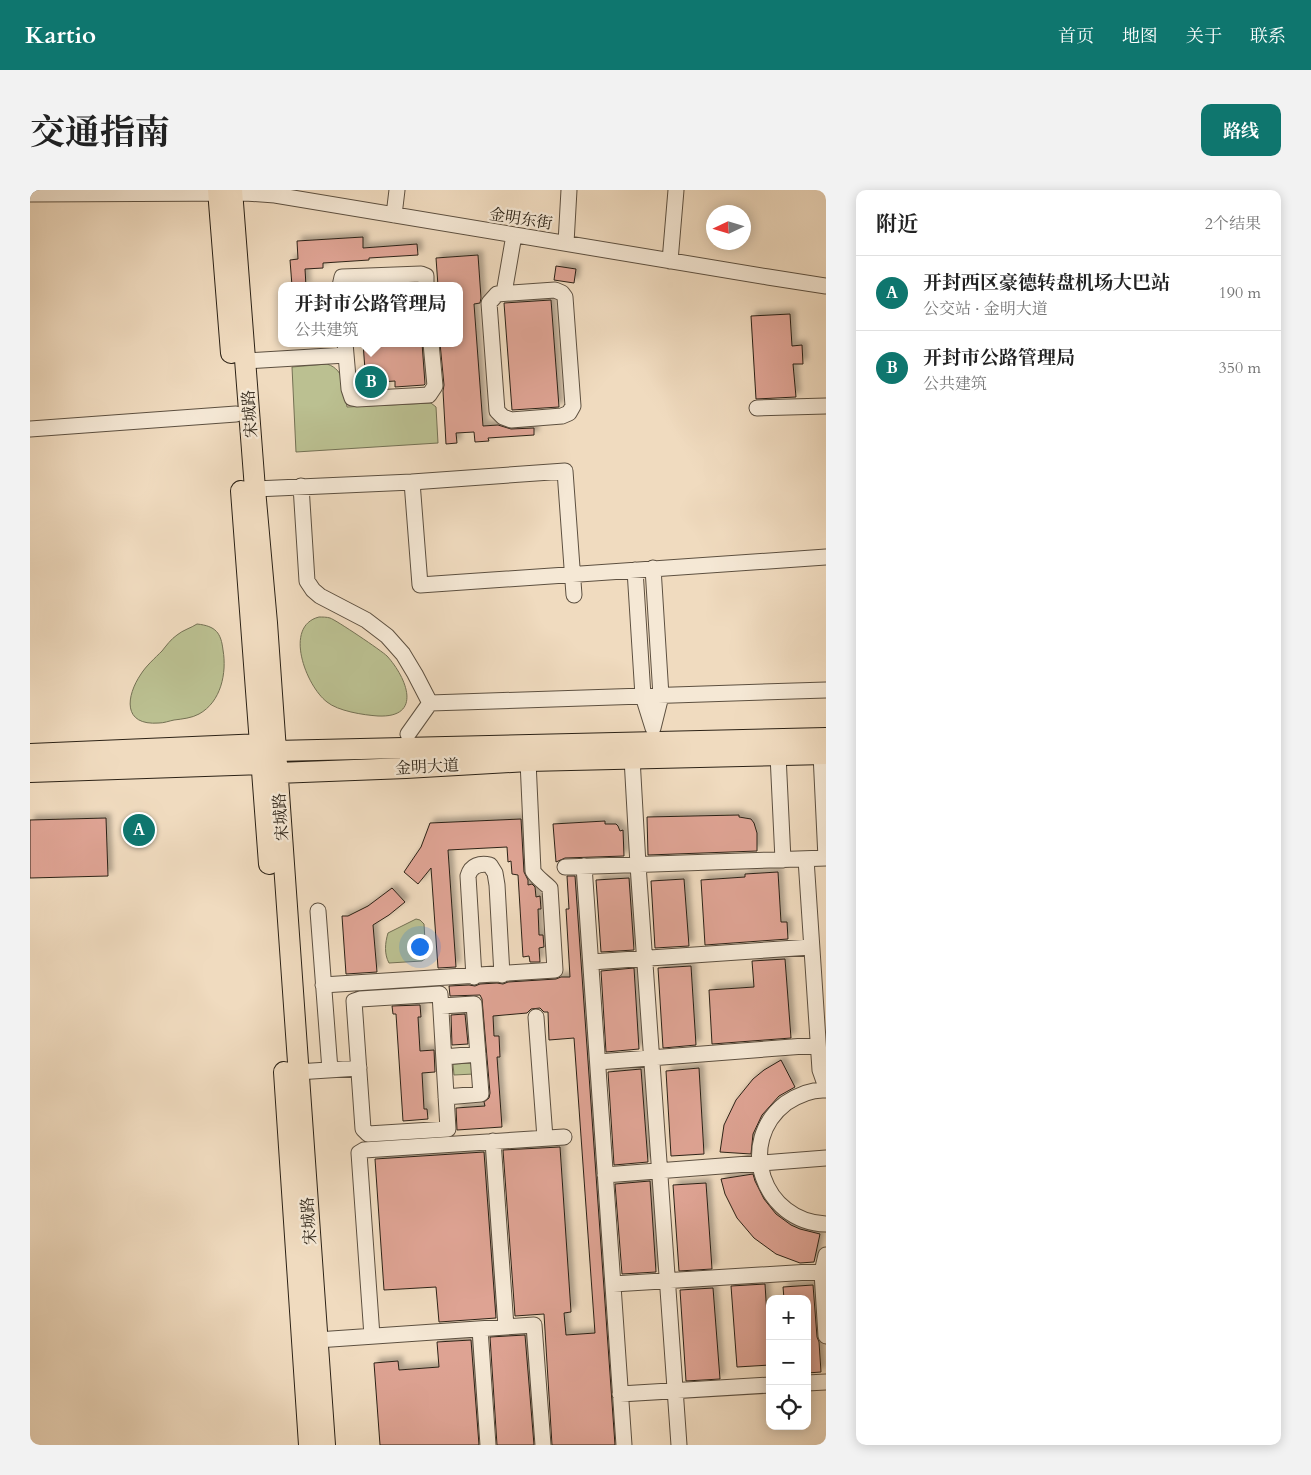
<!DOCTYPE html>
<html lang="zh">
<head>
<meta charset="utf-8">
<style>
	body { margin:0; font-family:Cardo,"Noto Serif SC",serif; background:#f2f2f2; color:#222 }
	.controls { position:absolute; right:15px; bottom:15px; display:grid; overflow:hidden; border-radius:10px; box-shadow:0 2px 12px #0003 }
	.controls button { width:45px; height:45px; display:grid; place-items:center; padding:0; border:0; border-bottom:1px solid #e0e0e0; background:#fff; color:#222; font:25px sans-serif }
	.compass { position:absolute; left:676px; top:15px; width:45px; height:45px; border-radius:50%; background:#fff; box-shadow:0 2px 12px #0003; rotate:266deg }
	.you { position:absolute; left:389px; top:756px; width:18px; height:18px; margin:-12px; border:4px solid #fff; border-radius:50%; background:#1a73e8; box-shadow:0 0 0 8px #1a73e833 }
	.badge { display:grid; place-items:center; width:32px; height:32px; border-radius:50%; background:#0f766e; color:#fff; font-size:16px; font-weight:700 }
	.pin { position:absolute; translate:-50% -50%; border:2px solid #fff; box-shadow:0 1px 5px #0006 }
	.popup { position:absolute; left:248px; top:92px; width:185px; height:65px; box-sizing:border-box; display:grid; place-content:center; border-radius:10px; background:#fff; filter:drop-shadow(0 1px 4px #0005); font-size:16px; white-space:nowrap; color:#767676 }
	.popup b { font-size:19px; color:#222 }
	.popup::after { content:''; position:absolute; left:50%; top:100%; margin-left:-10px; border:10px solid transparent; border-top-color:#fff }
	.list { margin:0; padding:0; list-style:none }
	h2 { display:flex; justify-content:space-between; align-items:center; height:65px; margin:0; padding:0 20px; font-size:21px }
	h2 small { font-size:16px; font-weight:400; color:#767676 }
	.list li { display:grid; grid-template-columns:32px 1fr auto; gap:15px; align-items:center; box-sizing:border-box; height:75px; padding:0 20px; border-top:1px solid #e0e0e0 }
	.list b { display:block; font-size:19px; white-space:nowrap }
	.list p { margin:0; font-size:16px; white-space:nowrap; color:#767676 }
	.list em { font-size:16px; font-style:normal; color:#767676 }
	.icon { flex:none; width:28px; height:28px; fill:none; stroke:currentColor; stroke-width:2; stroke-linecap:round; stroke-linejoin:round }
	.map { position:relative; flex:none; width:796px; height:1255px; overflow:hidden; border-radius:10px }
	header { display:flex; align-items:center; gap:30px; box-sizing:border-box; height:70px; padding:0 25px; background:#0f766e; color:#fff }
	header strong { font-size:24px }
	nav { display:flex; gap:28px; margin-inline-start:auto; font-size:18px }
	.intro { display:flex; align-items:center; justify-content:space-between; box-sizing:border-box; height:120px; padding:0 30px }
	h1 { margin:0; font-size:35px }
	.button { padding:12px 22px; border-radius:10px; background:#0f766e; color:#fff; font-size:18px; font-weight:700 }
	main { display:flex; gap:30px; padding:0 30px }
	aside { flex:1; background:#fff; border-radius:10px; box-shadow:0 2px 12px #0003 }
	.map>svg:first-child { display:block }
	.green { fill:#bbc091; stroke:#747154 }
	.building { fill:#dea393; stroke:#2c2216; filter:url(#shadow) }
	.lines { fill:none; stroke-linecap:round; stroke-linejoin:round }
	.minor-casing { stroke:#5d5040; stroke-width:17 }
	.major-casing { stroke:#2c2216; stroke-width:22 }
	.minor { stroke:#f5e8d5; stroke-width:15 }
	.major { stroke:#f0dbbf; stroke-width:20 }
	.labels { text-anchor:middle; stroke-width:4.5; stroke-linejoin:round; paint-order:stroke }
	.street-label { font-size:16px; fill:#2c2216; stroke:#f5e8d5 }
</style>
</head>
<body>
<header>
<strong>Kartio</strong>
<nav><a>首页</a><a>地图</a><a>关于</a><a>联系</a></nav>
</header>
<div class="intro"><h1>交通指南</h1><a class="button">路线</a></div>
<main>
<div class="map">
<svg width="796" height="1255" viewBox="0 0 796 1255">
	<defs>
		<filter id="shadow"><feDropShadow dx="4.5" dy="-4.5" stdDeviation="2.5" flood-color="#0004"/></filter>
	</defs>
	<rect width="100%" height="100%" fill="#f0dbbf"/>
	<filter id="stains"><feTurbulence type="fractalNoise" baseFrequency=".004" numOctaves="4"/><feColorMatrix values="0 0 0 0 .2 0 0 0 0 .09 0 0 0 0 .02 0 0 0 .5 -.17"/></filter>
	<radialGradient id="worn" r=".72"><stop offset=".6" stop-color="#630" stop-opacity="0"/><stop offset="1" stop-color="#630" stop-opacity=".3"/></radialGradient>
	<path class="green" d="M297,174C316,180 314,200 317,217L401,213L406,217L408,253L266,262L262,177Z
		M289,427C292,427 297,427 300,428C306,430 352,461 357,466C377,488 393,528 348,526C333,525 308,521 297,512C276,496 253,436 289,427Z
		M167,434C186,436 191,443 193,460C197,483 191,512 169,524C162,528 152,529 144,530C139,531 134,533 129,533C92,536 96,506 111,484C116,476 125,468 132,461C136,456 141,449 147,445C153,440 161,438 167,434Z
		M386,729L390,730L394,734L396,768L392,771L359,773C354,764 355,753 358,743Z
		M443,873L444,884L424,885L423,874Z"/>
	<path class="building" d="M333,47V58L387,54L388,65L339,68V70L293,73V78L275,79L276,96H262L260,70L268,69L267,51Z
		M448,65L451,108L450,113L444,114L453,236L468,235L481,239L504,238V245L458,248L459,251L445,252L444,242L426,243L427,253L416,254L413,201L414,195L410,153H430V96H408L406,68Z
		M526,76L546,79L544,93L524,90Z
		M521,110L529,217L482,220L474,113Z
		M760,124L762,156L772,155L773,174H763L766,207L726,209L721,126Z
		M333,153H347V155L392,153L395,194L394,195L365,197V191L336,193Z
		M709,625V627L721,629L724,633L727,643V661L618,665L617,627Z
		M76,628L78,686L0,688V630Z
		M491,629L494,682L498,690V695L502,694L505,697L506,707L510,706L511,719H508L509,745H513L514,757L509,758L510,772H500L499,766L493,767L488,685L482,684L481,671L478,672L477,657L418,660L426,777L408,778L401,678L388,694L374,682L391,657L400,633Z
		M575,631V634H586L588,636L590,641L593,640L594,666L535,668L526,672L523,634Z
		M748,682L751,732H757L758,749L675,755L671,690L715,687V684Z
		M537,686H545L585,1255H522L514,1124L485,1126L473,960L530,957L541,1122L534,1123L536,1145L565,1143L544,848L519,850L518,822H514L510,818L501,819L497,823L463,826L464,846H469L470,867H467L472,937L427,940L426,918L455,916L454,912L459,908L460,903L452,809L450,805L420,806L419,796L439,795L445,796L450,794L467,793L473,794L478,792L526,789L531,787H540L536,719H539Z
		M599,688L604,760L571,762L566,690Z
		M654,689L659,756L625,758L621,691Z
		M362,698L375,712L359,725L343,735L347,782L316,784L312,726H318L338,716Z
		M755,769L761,848L682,854L679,800L724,797L722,771Z
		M661,776L666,855L633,858L628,778Z
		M604,778L609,859L576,862L571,781Z
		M390,815L391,827H388L390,861L404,860L405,882L392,883L394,919H397L398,929L373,931L366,824H363L362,816Z
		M435,824L438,854L422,855L421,825Z
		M751,870L765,897L749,906L732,925L723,944L721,964L690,962L694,935L706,910L723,889L734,880Z
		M669,878L674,964L641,966L636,881Z
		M611,879L618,972L584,975L578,882Z
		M454,962L466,1128L409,1132L406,1097L354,1100L345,969Z
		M723,984L725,991L734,1009L746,1024L761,1035L770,1039L790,1044L784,1072L770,1073L746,1064L724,1048L707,1028L695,1004L691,989Z
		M620,991L626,1082L592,1084L585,994Z
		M676,993L682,1079L649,1081L643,995Z
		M735,1094L740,1175L707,1177L701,1096Z
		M783,1095L787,1147L789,1152L791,1182L777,1183V1109H754L753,1097Z
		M683,1098L690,1189L656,1191L650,1100Z
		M495,1145L504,1255H467L460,1147Z
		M441,1150L449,1255H350L344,1173L368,1171L369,1180L409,1177L407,1152Z"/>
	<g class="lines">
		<defs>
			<path id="minor" d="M0,4L215,3L245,5L738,87L796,96
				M364,25L367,0
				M536,53L539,0
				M640,71L646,0
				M310,96L312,87L391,84L396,86V96
				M525,100L532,103L535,107L543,216L539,223L532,226L481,230L473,227L467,221L459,113L467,104Z
				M474,103L484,45
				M315,153L319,199L322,208L327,209L399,205L405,196L401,153
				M215,171L316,165
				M727,218L796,216
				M0,239L206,224
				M382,292L390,395L796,367
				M271,296L277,391L283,400L290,406L336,430L357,446L373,464L385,484L400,513L796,500
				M225,299L382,292L535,281L544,405
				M605,380L613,506L623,538L631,506L623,378
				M378,544L400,513
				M791,564L796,668
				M748,565L753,670
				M602,568L608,675L649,1255
				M776,669L790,880L796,897
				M554,676L594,1255
				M535,677L796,668
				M288,721L300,880
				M561,772L781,757
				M444,787L438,686C441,675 450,673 460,675L465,683L467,695L472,785
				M293,795L525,780L520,698C514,692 507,688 503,681L498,571
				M410,804L418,939L338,944L333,939L324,811L330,809Z
				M411,816L444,814L451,904L416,907
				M506,827L515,948
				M414,867L448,864
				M568,872L788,855
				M267,882L329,878
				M796,900C782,899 768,905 756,913C705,952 733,1032 796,1034
				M463,951L476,1137
				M575,985L796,968
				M796,1065L792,1082L796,1146
				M583,1094L796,1081
				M450,1139L458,1255
				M342,1146L329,963L334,960L534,947
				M287,1150L504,1135L513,1255
				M777,1193L796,1192
				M590,1204L740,1195"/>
			<path id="major" d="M188,0L201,163
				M202,0L225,299L237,433L295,1255
				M211,301L239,674
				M0,564L230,554L245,561L796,548
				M0,582L231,574L247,583L376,578L498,571L796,564
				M254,882L279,1255"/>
		</defs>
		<use href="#minor" class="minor-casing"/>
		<use href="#major" class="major-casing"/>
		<use href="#minor" class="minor"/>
		<use href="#major" class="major"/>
	</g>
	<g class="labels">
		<g class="street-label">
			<text transform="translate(491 28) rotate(9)" y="6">金明东街</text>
			<text transform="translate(219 224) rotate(-94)" y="6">宋城路</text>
			<text transform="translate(397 576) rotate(-3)" y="6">金明大道</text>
			<text transform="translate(250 627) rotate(-94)" y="6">宋城路</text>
			<text transform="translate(278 1031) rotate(-94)" y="6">宋城路</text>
		</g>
	</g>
	<rect width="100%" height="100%" filter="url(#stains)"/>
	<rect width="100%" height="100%" fill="url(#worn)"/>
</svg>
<div class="controls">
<button>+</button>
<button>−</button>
<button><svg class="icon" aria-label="locate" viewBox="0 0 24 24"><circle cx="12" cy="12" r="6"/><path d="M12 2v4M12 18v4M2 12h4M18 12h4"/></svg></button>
</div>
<svg class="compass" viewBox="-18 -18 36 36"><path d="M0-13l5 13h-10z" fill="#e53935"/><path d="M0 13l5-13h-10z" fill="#767676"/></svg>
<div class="you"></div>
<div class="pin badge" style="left:109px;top:640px">A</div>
<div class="pin badge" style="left:341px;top:192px">B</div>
<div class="popup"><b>开封市公路管理局</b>公共建筑</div>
</div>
<aside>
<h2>附近<small>2个结果</small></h2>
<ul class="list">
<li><span class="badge">A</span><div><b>开封西区豪德转盘机场大巴站</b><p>公交站 · 金明大道</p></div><em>190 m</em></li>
<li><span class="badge">B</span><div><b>开封市公路管理局</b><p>公共建筑</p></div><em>350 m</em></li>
</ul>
</aside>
</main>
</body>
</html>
